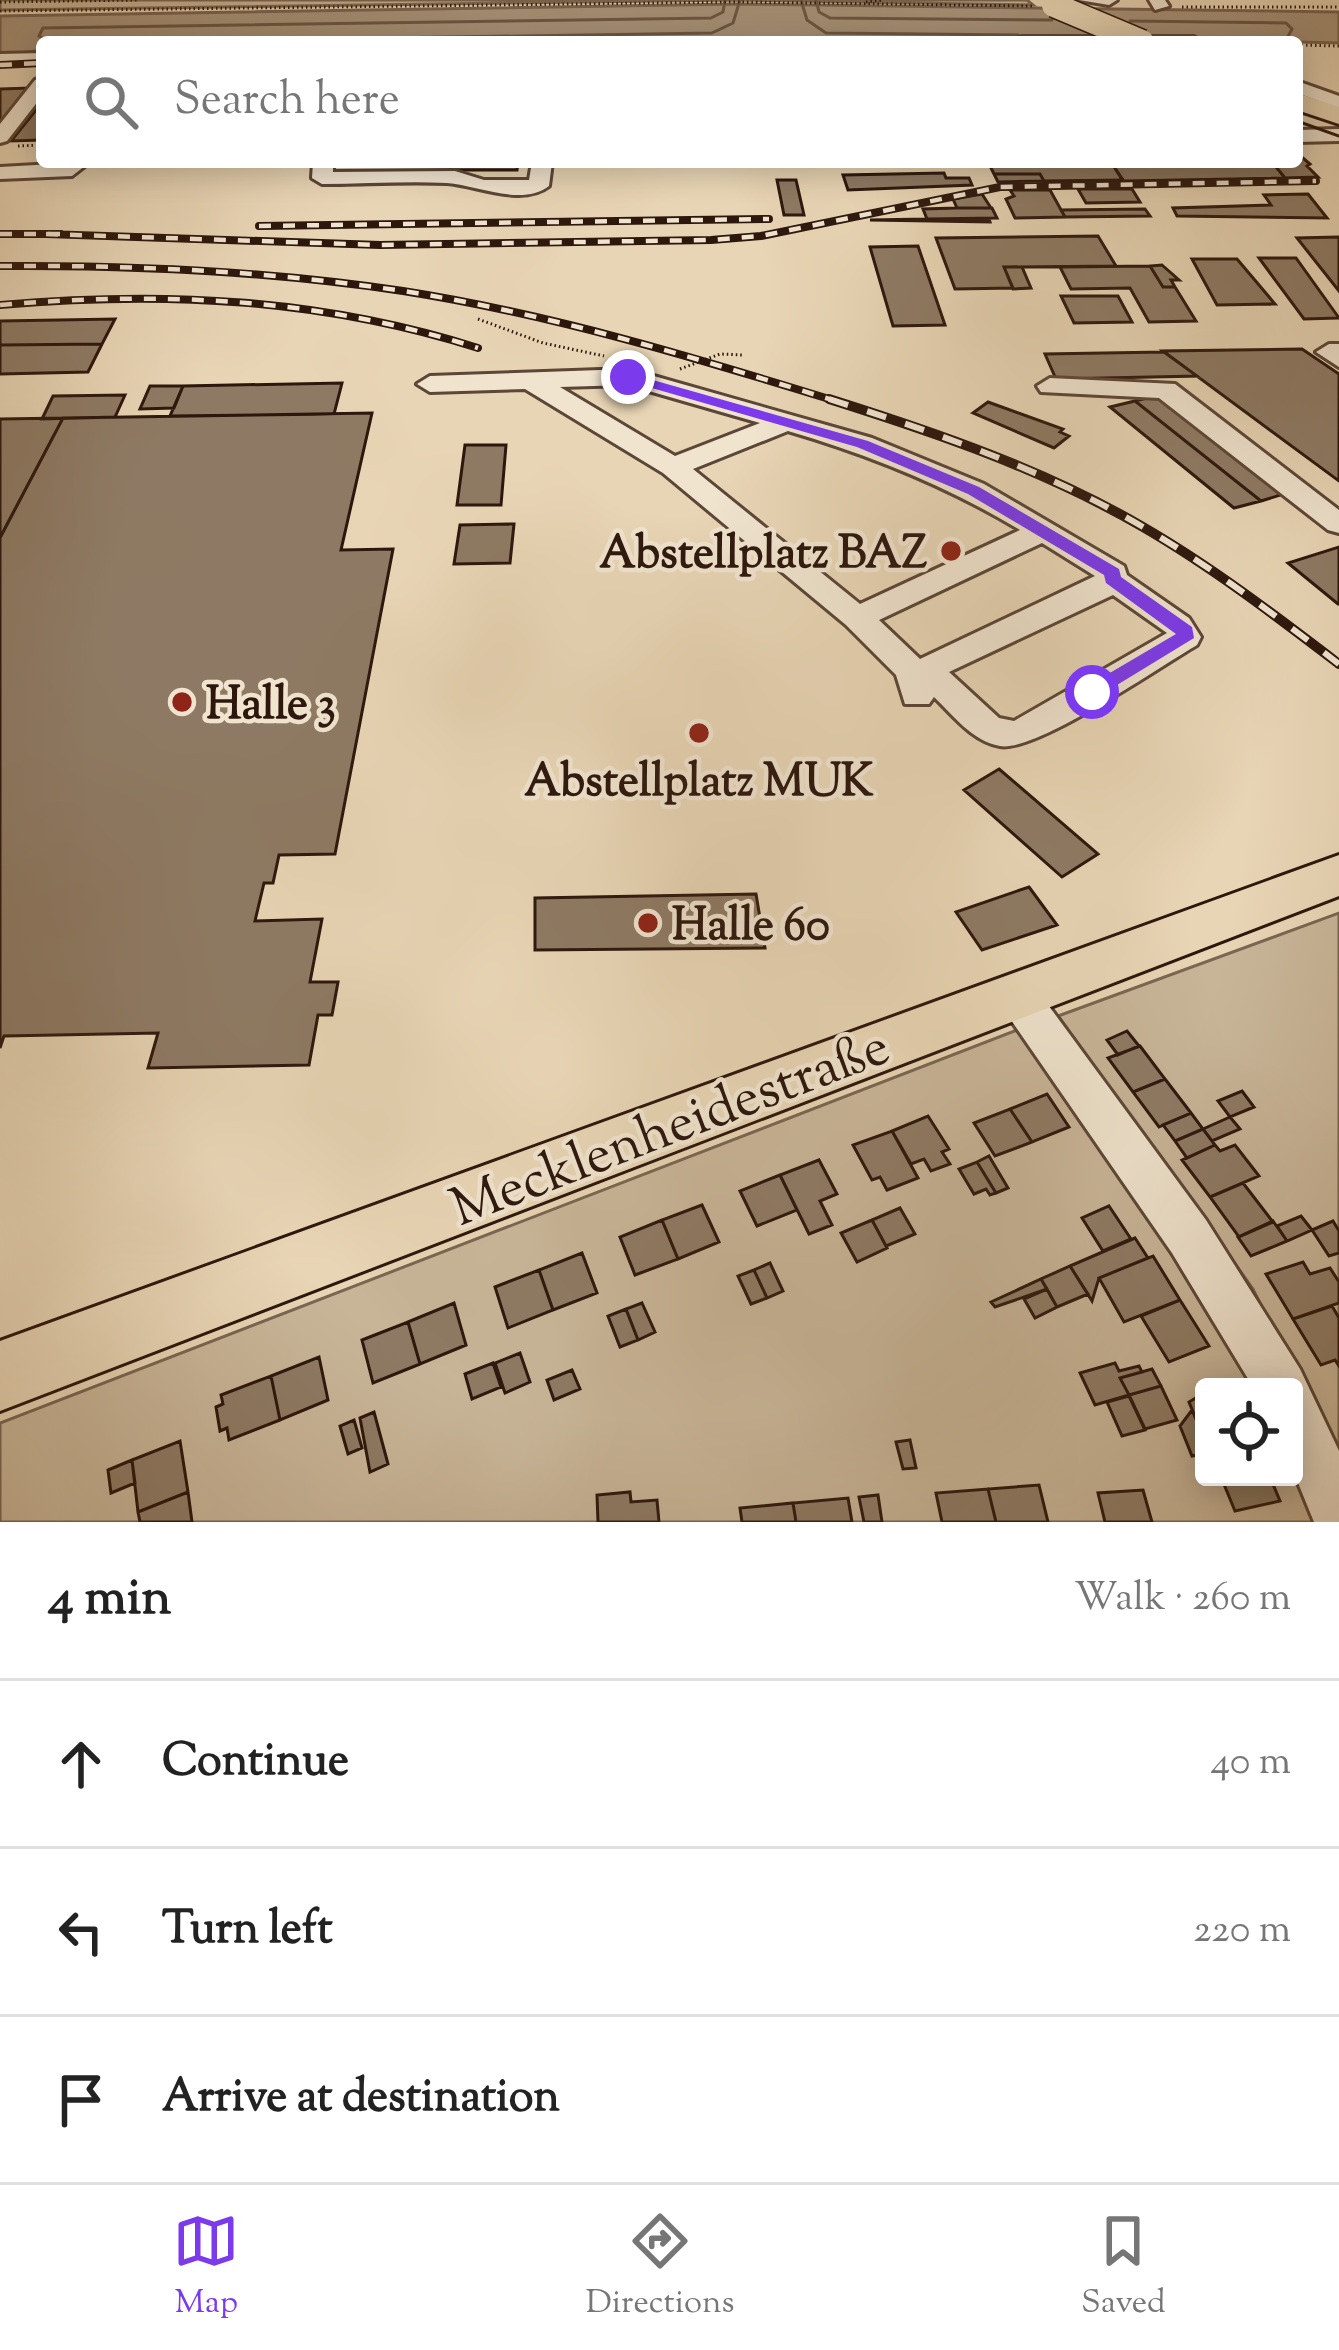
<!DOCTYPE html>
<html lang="en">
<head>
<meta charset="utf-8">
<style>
	body { margin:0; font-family:"Sorts Mill Goudy",serif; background:#f2f2f2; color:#222 }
	.controls { position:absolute; right:36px; bottom:36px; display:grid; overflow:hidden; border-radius:12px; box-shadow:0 6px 30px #0003 }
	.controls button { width:108px; height:108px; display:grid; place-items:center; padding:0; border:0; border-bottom:3px solid #e0e0e0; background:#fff; color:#222; font:60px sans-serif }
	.stop { position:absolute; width:36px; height:36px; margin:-27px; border:9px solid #7c3aed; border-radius:50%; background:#fff }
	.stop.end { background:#7c3aed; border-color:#fff; box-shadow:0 3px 12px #0008 }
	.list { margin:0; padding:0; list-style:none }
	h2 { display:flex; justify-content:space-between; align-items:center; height:156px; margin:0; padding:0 48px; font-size:51px }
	h2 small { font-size:39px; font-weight:400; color:#767676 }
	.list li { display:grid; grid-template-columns:78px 1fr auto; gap:36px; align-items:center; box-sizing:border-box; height:168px; padding:0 48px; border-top:3px solid #e0e0e0 }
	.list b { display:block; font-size:45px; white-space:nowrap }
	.list em { font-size:39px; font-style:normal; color:#767676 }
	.icon { flex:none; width:66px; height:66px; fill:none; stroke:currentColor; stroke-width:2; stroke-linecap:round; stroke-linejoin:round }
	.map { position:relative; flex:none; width:1339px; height:1522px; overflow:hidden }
	.search { position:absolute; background:#fff; box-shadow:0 6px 30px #0003; left:36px; right:36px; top:36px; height:132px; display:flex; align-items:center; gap:30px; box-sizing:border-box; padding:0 42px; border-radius:12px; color:#767676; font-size:45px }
	.sheet { height:660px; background:#fff }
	nav { display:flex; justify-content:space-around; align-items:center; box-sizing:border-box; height:168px; border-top:3px solid #e0e0e0; background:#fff; font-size:33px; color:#767676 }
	nav a { display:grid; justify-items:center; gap:6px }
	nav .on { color:#7c3aed }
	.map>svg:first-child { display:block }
	.green { fill:#c8b598; stroke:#7a6652; stroke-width:3 }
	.water { fill:#a8947c; stroke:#776250; stroke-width:3 }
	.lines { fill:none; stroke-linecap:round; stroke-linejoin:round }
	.shore { stroke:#6a5644; stroke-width:3 }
	.building { fill:#8e7a64; stroke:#2d170d; stroke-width:3 }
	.minor-casing { stroke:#5c4637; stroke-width:6 }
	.major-casing { stroke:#2d170d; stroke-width:6 }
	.path { stroke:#2d170d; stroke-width:3; stroke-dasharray:1.5 3; stroke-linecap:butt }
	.minor { fill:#f0e4cf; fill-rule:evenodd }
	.major { fill:#e8d5b5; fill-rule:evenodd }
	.tram { stroke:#2d170d; stroke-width:3 }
	.rail-far1-casing { stroke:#2d170d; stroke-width:8 }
	.rail-casing { stroke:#2d170d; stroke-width:10 }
	.rail-far1 { stroke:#f0e4cf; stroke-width:4.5; stroke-dasharray:12; stroke-linecap:butt }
	.rail { stroke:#f0e4cf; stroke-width:6; stroke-dasharray:20; stroke-linecap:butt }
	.major-bridge-casing { stroke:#2d170d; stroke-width:27; stroke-linecap:butt }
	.major-bridge { stroke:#e8d5b5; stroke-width:24 }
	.route { fill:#7c3aed }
	.poi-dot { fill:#8f2418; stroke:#f0e4cf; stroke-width:4.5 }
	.labels { text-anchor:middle; stroke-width:9; stroke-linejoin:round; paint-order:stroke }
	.poi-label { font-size:45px; font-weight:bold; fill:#2d170d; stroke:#f0e4cf; text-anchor:start }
	.near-street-label { font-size:54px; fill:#2d170d; stroke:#f0e4cf }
</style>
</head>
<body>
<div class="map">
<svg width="1339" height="1522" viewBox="0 0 1339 1522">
	<rect width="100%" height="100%" fill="#e8d5b5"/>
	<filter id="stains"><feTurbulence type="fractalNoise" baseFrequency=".00167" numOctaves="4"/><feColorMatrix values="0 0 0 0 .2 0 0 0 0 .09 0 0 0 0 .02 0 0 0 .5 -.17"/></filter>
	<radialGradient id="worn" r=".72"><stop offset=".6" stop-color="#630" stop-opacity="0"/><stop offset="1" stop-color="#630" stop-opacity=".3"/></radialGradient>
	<path class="green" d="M0,0H1027L1033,5L736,0L0,10Z
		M1339,913V1464L1253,1289L1058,1016Z
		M1025,1027L1261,1387H1204V1477H1294V1464L1318,1522H0V1423Z"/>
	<path class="water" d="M737,4L1339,12V43L1065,36L972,42H42V50L0,56V16Z"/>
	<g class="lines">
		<path class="shore" d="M801,0L807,20L826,33L1018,35
			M816,0L819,12L830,18L1052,20
			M1130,21L1286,23L1292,29L1285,42
			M48,42L39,36L43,28L711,18L723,12L725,0
			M128,42L712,33L733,23L740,0"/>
	</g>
	<path class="building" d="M29,88L0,124V89Z
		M42,102V140L11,141L32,115Z
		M1297,153L1310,164L1307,166L1318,177L1285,178L1272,162H1297Z
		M451,162H518L517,170H450Z
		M988,162H1111L1123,180L1044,181L1040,174H994Z
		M1111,162H1272L1285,178L1123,181Z
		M944,173L946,178H969L972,185L848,190L843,175Z
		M994,174H1040L1044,181L998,182Z
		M777,180H796L804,215H784Z
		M1123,180L1126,185L1047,186L1044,181Z
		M1078,189H1132L1140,202L1086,203Z
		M1010,190H1050L1065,217L1015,218L1006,199L1014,196Z
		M982,194L991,208H957L953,199Z
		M1308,194L1327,218L1177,216L1173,208L1271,205L1264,195Z
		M957,208H992L997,218L927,219L923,209Z
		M1145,209L1150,216L1065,217L1061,210Z
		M927,219H989L990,222L870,220Z
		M1098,236L1116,266L1004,267L1013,288L955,289L936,238Z
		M1339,237V291L1297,238Z
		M918,246L945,325L893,326L870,247Z
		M1259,258H1296L1339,318L1304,319Z
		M1192,259H1237L1275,304L1217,305Z
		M1162,265L1179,280H1171L1175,287H1163L1150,266Z
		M1150,266L1163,287H1175L1196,321L1149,322L1130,288L1071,289L1060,267Z
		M1004,267H1022L1031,288L1013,289Z
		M1061,296H1118L1132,322L1074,323Z
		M115,319L102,344L0,345V321Z
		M102,344L88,372L0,374V345Z
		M1302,349L1339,374V481L1163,351Z
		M1164,352L1197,376L1056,379L1045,354Z
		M342,383L334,414L170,416L183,386Z
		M150,386H183L174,408L140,409Z
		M125,395L115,417L42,419L53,396Z
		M1159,395L1287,493L1261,501L1135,401Z
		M1135,401L1261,501L1234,508L1110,407Z
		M988,402L1063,429L1060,432L1069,436L1054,448L973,413Z
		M372,413L341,550L393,549L335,854L279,855L273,883H264L255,921L322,919L310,982H338L332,1015H318L309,1065L148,1068L158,1033L4,1036L0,1048V538L63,418Z
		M63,418L5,528L0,538V419Z
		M465,445H506L501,505H457Z
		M514,524L510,563L454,564L460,525Z
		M1339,547V604H1338L1288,563Z
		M999,769L1098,854L1062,877L964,790Z
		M1029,887L1057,925L982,950L956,912Z
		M756,894L765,948L535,950V898Z
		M1127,1031L1139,1046L1118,1055L1107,1040Z
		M1140,1046L1165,1079L1133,1092L1108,1058Z
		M1165,1079L1191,1113L1159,1127L1133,1092Z
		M1242,1091L1254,1107L1230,1117L1218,1101Z
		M1047,1094L1069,1127L1032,1142L1010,1109Z
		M1010,1109L1032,1142L995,1156L974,1123Z
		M1191,1113L1203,1129L1175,1141L1163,1125Z
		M928,1116L949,1149L942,1152L950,1164L931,1171L924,1159L911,1164L892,1131Z
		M1230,1117L1240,1129L1212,1141L1203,1129Z
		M1203,1129L1215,1145L1187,1158L1175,1141Z
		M892,1131L918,1178L887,1190L880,1177L872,1180L853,1145Z
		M1215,1145L1220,1151L1235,1145L1259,1176L1210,1197L1182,1160Z
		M989,1156L1008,1188L996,1193L977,1162Z
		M819,1160L837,1194L820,1201L832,1225L809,1234L780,1175Z
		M977,1162L996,1193L990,1195L986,1189L974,1194L959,1169Z
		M780,1175L797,1210L757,1226L740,1191Z
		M1243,1183L1273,1222L1239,1237L1210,1197Z
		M702,1205L719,1242L678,1259L662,1220Z
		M1109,1206L1131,1239L1103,1251L1082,1218Z
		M900,1208L915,1234L886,1246L872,1220Z
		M1301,1216L1312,1230L1287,1241L1277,1226Z
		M662,1220L678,1259L635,1275L620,1237Z
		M872,1220L887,1248L857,1262L841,1233Z
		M1273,1221L1287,1241L1251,1256L1238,1237Z
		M1333,1221L1339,1231V1253L1329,1256L1312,1230Z
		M1135,1238L1148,1258L1099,1278L1092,1301L1070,1266Z
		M582,1253L597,1293L553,1310L539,1270Z
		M1153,1256L1180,1300L1124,1322L1099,1278Z
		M1303,1262L1310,1274L1330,1268L1339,1282V1303L1293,1319L1266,1274Z
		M770,1263L783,1291L767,1298L754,1270Z
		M1070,1266L1088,1294L1057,1307L1041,1279Z
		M539,1270L553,1310L508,1328L495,1287Z
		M754,1270L767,1298L751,1304L738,1276Z
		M1041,1279L1047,1289L995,1307L991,1302Z
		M1047,1289L1057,1307L1035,1318L1024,1299Z
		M1180,1300L1209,1346L1169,1362L1141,1316Z
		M454,1303L466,1345L420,1364L408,1322Z
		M642,1303L655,1332L638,1340L626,1309Z
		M1332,1306L1339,1318V1366L1335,1360L1321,1365L1293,1319Z
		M626,1309L638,1340L620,1347L608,1316Z
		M408,1322L420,1364L373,1383L362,1340Z
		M520,1353L530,1382L505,1393L495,1363Z
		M319,1357L328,1400L280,1420L271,1376Z
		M493,1363L501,1387L472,1399L465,1374Z
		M1115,1363L1119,1371L1139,1366L1142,1372L1120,1378L1129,1395L1095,1405L1080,1373Z
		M1152,1369L1161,1386L1129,1395L1120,1378Z
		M572,1370L580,1389L554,1400L547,1380Z
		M271,1376L280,1420L229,1440L227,1428L220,1431L216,1407L223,1404L221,1395Z
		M1161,1386L1177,1420L1145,1429L1129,1395Z
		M1204,1393V1438L1189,1402Z
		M1129,1396L1145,1430L1122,1436L1107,1402Z
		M1192,1410L1204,1438V1454L1192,1456L1180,1426Z
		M374,1412L388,1464L370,1472L360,1418Z
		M354,1420L362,1448L348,1454L340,1426Z
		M910,1440L916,1468L903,1469L896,1442Z
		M180,1441L188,1492L138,1512L132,1460Z
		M132,1460L135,1483L111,1493L108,1470Z
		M1221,1477H1270L1280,1501L1235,1511Z
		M1039,1485L1048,1522H996L988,1489Z
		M988,1489L996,1522H942L936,1493Z
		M1143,1490L1152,1522H1105L1098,1493Z
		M188,1492L192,1522H140L138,1512Z
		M630,1492L631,1502L657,1500L659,1522H598L597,1495Z
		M878,1495L882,1522H864L859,1497Z
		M848,1498L852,1522H796L793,1503Z
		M793,1503L796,1522H742L740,1508Z"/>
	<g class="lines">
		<defs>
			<path id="minor" d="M1079,0H1117L1109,5Z
				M1149,0H1165L1169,6L1155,10Z
				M1021,37H1194L1203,42H1012Z
				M42,53V63L0,64V54Z
				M42,78V96L7,141L0,143V124L35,80Z
				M1297,81L1339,96V108L1297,93Z
				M1339,129V141L1297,142V130Z
				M90,162L72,176L0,179V167Z
				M313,162H333V172L455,171L484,180H529L532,162H552L549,186C522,207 477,185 447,183C406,181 363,184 322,184L312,178Z
				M1329,344H1339V367L1316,352Z
				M629,369L872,438L984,484L1124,566L1127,575L1189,618L1201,637L1197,645C1161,666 1035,753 1000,746C972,741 953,715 934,697L929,704H905L896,675L846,625L663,473L525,389L430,392L417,384L430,376ZM628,385L760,423L675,456L560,387ZM788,431C870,455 947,486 1020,530L860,604L693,469ZM1042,543L1095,576L920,659L879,620ZM1113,595L1167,633L1014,721L999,718L949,672Z
				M1050,378L1175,384L1339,510V533L1328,530L1159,398L1041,392L1037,386Z
				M1017,977L1032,983L1206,1220L1300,1369L1339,1451V1522H1314L1294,1473V1387H1253L1172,1253L1002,1007L996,995L1002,983Z"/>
			<path id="major" d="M1297,93L1339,107V124L1297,110Z
				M1339,855V896L0,1411V1341Z"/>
		</defs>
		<use href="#minor" class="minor-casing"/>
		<use href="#major" class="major-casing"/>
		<path class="path" d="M0,2L138,0
			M866,2L883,0
			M1182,7H1339
			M0,11L736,2L1032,6
			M1297,45L1339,46
			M18,146L42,145
			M478,319L543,343L604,356
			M680,369L720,354L743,355"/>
		<use href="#minor" class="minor"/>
		<use href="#major" class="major"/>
		<path class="tram" d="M1297,121L1339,136"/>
		<defs>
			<path id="rail-far1" d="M0,65L42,63
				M259,226L769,219
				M0,234H61
				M46,234L380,245L711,240L761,236L1000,187L1316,181
				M0,266C135,265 269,271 403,291C551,314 696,358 839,402
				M0,305C164,291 320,298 478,348"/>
			<path id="rail" d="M829,399C937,433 1045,470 1143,527C1212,567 1276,616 1339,664"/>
		</defs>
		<use href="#rail-far1" class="rail-far1-casing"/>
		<use href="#rail" class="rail-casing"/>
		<use href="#rail-far1" class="rail-far1"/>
		<use href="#rail" class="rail"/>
		<defs>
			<path id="major-bridge" d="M1054,5L1142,42"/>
		</defs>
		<use href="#major-bridge" class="major-bridge-casing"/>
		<use href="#major-bridge" class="major-bridge"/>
	</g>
	<path class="route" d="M628,373L868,441L979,487L1119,569L1121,577L1192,627L1194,638L1099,696H1086V687L1176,634L1106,583L1104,575L968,494L857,447L624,380Z"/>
	<g class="poi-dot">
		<circle cx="951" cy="551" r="12"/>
		<circle cx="182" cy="702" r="12"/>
		<circle cx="699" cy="733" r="12"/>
		<circle cx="648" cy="923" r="12"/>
	</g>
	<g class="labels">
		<g class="poi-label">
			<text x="927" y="567" text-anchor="end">Abstellplatz BAZ</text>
			<text x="206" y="718">Halle 3</text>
			<text x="699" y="795" text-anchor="middle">Abstellplatz MUK</text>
			<text x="672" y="939">Halle 60</text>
		</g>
		<g class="near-street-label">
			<text transform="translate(669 1125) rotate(-21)" y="19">Mecklenheidestraße</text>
		</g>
	</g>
	<rect width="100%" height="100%" filter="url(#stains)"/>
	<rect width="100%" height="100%" fill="url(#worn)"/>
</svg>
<div class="controls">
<button><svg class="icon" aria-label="locate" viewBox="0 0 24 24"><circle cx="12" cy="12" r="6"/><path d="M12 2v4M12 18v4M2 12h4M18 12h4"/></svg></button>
</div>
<div class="stop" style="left:1092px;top:692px"></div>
<div class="stop end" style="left:628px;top:377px"></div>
<div class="search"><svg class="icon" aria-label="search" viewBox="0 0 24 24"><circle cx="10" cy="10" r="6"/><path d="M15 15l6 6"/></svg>Search here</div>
</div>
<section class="sheet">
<h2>4 min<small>Walk · 260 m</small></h2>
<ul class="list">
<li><svg class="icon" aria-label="ahead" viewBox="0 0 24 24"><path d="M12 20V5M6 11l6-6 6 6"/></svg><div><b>Continue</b></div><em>40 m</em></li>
<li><svg class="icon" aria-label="left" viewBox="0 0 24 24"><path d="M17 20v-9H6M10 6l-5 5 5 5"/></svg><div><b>Turn left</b></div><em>220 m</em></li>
<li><svg class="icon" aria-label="arrive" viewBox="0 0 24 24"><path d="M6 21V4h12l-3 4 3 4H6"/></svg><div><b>Arrive at destination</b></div></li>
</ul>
</section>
<nav>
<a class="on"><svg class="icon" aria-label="map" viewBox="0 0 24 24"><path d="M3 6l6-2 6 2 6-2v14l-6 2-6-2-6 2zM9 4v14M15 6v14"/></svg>Map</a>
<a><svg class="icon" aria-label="directions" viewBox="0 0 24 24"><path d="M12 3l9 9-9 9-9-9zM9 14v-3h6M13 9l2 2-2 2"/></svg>Directions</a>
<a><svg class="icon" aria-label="saved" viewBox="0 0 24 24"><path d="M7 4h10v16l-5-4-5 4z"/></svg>Saved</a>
</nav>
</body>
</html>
